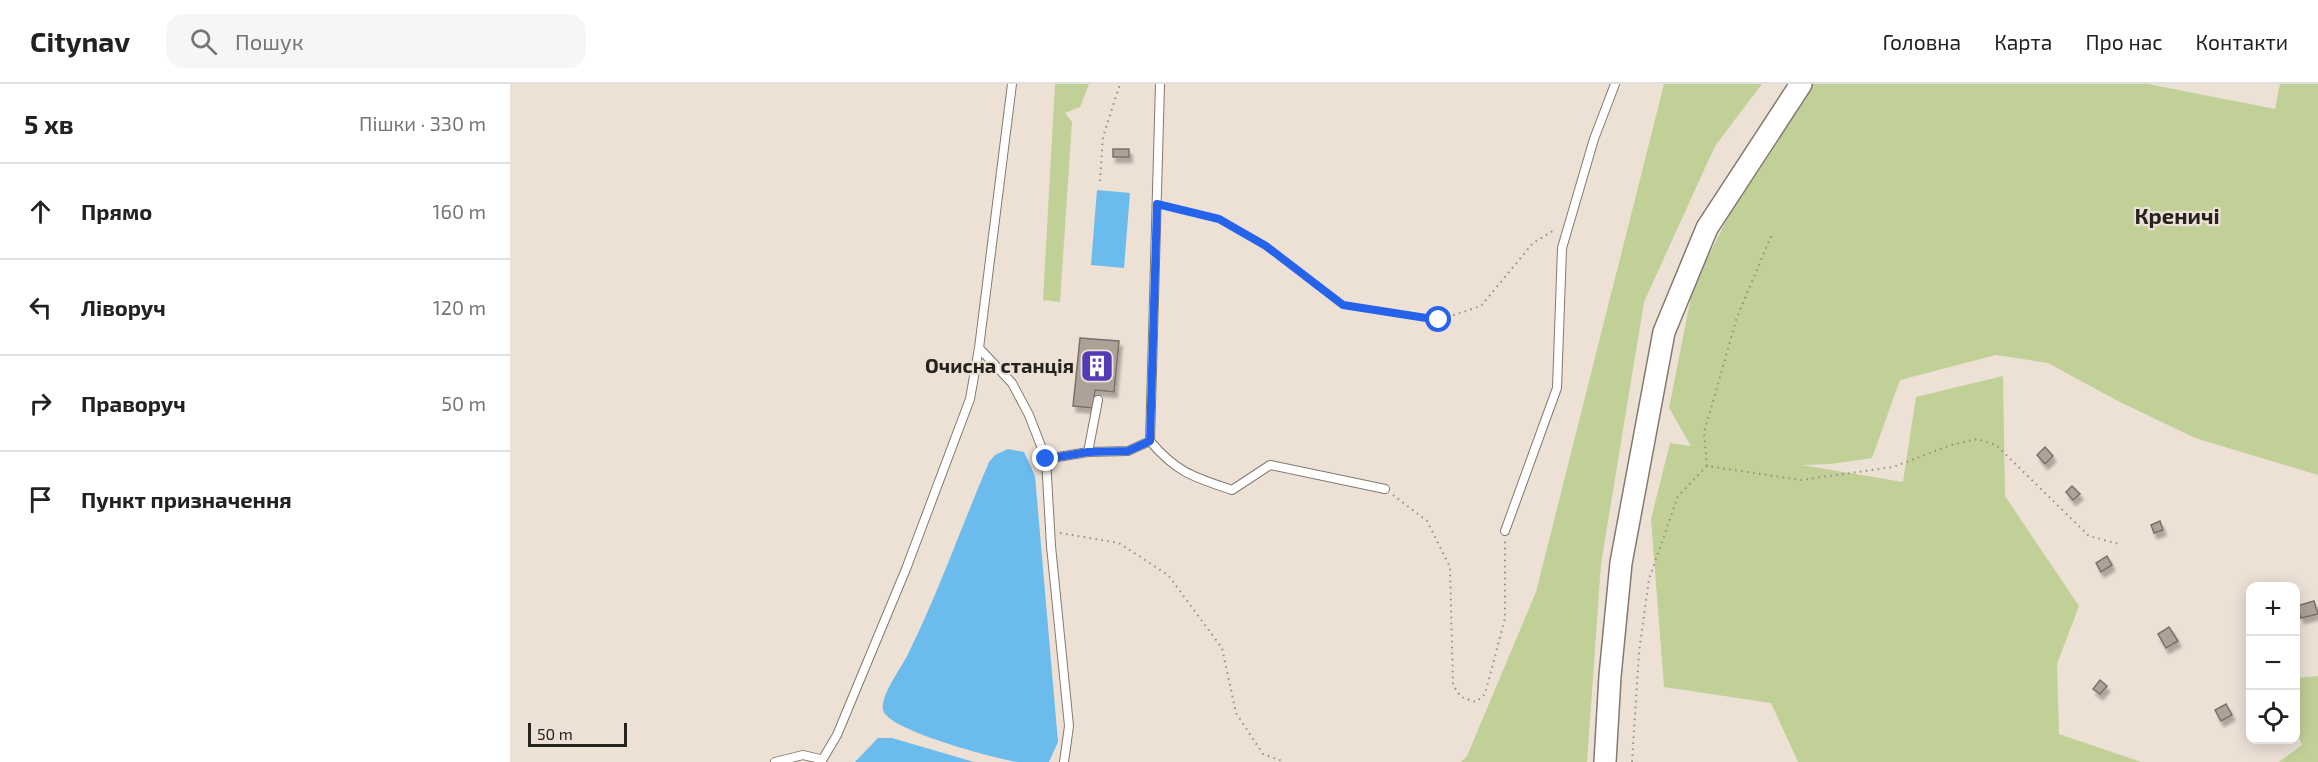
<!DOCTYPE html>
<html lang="uk">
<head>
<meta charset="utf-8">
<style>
	body { margin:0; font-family:"Exo 2",sans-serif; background:#f6f6f6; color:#222 }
	.controls { position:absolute; right:18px; bottom:18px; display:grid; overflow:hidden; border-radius:12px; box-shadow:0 3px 15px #0003 }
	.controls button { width:54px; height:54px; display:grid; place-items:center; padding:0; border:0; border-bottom:2px solid #e0e0e0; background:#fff; color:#222; font:30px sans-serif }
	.scale { position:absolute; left:18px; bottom:15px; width:99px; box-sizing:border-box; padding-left:6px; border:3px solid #26221e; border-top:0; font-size:16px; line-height:21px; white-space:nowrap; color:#26221e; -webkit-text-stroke:4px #ede1d6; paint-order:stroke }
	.stop { position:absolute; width:18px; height:18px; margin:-14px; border:4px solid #2563eb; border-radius:50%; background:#fff }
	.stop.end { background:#2563eb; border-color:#fff; box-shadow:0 2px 6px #0008 }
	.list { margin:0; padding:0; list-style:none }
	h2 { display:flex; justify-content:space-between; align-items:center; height:78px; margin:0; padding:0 24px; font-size:26px }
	h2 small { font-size:20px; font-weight:400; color:#767676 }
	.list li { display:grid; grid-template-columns:39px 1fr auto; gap:18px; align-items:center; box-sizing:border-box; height:96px; padding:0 24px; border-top:2px solid #e0e0e0 }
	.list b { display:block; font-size:22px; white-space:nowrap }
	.list em { font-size:20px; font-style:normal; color:#767676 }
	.icon { flex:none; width:33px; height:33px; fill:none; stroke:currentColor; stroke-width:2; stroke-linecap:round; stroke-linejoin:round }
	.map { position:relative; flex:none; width:1808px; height:678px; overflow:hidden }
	header { display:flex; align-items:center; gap:36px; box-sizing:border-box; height:84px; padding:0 30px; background:#fff; border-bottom:2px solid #e0e0e0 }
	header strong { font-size:28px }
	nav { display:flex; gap:33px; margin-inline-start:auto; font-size:21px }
	.search { width:420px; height:54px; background:#f6f6f6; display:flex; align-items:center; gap:15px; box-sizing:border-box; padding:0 21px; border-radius:18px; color:#767676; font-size:22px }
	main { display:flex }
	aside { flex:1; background:#fff }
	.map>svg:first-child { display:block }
	.green { fill:#c0d096 }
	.water { fill:#6bbbed }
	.building { fill:#ada198; stroke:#7b7168; stroke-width:1.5; filter:url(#shadow) }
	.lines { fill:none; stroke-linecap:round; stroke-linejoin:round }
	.lane-casing { stroke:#83796f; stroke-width:10 }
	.secondary-casing { stroke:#83796f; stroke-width:24 }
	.path { stroke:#958d85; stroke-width:2; stroke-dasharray:1.5 4.5; stroke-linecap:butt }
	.lane { stroke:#fff; stroke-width:8 }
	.secondary { stroke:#fff; stroke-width:21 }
	.route { stroke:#2563eb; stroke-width:8 }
	.labels { text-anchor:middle; stroke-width:4.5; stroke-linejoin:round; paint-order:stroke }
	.poi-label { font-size:20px; font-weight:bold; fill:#26221e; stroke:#ede1d6; text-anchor:end }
	.quarter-label { font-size:22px; font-weight:bold; fill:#26221e; stroke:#ede1d6 }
</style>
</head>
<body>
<header>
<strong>Citynav</strong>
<div class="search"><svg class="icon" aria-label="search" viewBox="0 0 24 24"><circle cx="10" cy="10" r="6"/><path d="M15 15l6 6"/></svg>Пошук</div>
<nav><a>Головна</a><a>Карта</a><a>Про нас</a><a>Контакти</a></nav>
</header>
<main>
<aside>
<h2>5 хв<small>Пішки · 330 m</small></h2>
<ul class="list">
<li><svg class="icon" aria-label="ahead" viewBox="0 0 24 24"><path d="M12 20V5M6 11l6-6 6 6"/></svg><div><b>Прямо</b></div><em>160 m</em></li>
<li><svg class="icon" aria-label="left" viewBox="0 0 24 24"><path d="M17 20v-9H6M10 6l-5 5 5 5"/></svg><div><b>Ліворуч</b></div><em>120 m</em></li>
<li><svg class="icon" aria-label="right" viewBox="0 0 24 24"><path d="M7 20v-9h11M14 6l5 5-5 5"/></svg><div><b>Праворуч</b></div><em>50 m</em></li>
<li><svg class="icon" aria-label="arrive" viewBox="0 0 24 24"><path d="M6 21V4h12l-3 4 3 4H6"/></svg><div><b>Пункт призначення</b></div></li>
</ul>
</aside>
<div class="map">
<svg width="1808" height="678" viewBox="0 0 1808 678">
	<defs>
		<filter id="shadow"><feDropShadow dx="3" dy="5.5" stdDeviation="1.5" flood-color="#0004"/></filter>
	</defs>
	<rect width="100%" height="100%" fill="#ede1d6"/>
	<path class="green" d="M545,0H579L570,23L555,29L562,38L550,218L533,216Z
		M1154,0H1252L1205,62L1134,218L1091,480L1077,678H951L957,672L1026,508Z
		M1303,0H1638L1765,25L1770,0H1808V391L1685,354L1606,316L1538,279L1486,271L1390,296L1362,374L1321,380L1292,381L1393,398L1406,313L1493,292L1495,412L1569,522L1547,580L1549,650L1631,678H1288L1261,619L1154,603L1141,435L1160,359L1181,362L1159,324L1183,203L1220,129Z
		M1808,592V678H1769L1792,661L1786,646V594Z"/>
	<path class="water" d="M587,106L620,109L614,184L581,181Z
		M498,365L514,368L525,392L548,658L539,678C528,678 517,678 507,678C484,674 377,646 373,626C370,611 393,582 399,568C429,507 452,441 479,378L485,371Z
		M368,654H382L464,678H345Z"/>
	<path class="building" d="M603,65H619V73H603Z
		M570,254L609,257L604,308L585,306L583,324L563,322Z
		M1535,363L1543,372L1535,380L1527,371Z
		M1562,402L1570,410L1563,416L1556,408Z
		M1650,437L1653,446L1644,449L1641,441Z
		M1597,472L1602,481L1591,488L1586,479Z
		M1804,517L1808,530L1791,534L1787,522Z
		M1659,543L1668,557L1656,564L1648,550Z
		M1590,596L1597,602L1590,610L1583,605Z
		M1716,620L1722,631L1711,637L1705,626Z"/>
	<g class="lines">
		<defs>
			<path id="lane" d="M650,0L640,357C667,389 684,393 722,406L760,381L875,405
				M469,264L502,299L519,331L536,375L541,462L559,642L554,678
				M578,368L588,316
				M536,375L578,368L618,367L640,357
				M995,447L1047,304L1052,164L1084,55L1105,0
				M265,678L293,671L310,675
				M311,678L327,651L396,485L460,315L469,264L502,0"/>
			<path id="secondary" d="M1095,678L1100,592L1111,479L1154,248L1197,144L1291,0"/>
		</defs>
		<use href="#lane" class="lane-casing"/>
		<use href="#secondary" class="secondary-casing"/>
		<path class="path" d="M590,97L593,53L610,0
			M656,122L709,135L756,162L833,221L929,236L971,222L1023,159L1046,145
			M1197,382L1194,349L1227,233L1262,150
			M883,411L917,437L940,483L943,601L951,613L966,618L975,610L995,534V456
			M550,449L609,459L658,491L712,564L726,629L753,670L775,678
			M1122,678L1129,568L1139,495L1168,412L1197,382L1291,396L1383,383L1441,361L1467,355L1486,361L1579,452L1609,460"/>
		<use href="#lane" class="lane"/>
		<use href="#secondary" class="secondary"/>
	</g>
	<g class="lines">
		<path class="route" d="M536,375L578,368L618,367L640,357L647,120L709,135L756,162L833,221L929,236"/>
	</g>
	<defs>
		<symbol id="building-square" viewBox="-11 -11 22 22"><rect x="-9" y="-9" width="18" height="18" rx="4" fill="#523bb3" stroke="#ede1d6"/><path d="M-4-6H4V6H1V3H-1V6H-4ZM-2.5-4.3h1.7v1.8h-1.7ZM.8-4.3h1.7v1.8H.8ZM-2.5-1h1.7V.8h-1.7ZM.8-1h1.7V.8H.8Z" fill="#fff"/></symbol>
	</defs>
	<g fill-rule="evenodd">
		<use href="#building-square" x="568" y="263" width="38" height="38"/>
	</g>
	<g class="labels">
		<g class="poi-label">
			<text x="564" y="289">Очисна станція</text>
		</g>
		<g class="quarter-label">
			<text x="1667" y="140">Креничі</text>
		</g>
	</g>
</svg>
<div class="controls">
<button>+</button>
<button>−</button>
<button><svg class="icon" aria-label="locate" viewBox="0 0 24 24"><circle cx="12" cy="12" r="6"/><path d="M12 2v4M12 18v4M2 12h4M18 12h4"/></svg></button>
</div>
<div class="scale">50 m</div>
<div class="stop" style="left:929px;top:236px"></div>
<div class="stop end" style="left:536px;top:375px"></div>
</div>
</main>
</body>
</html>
